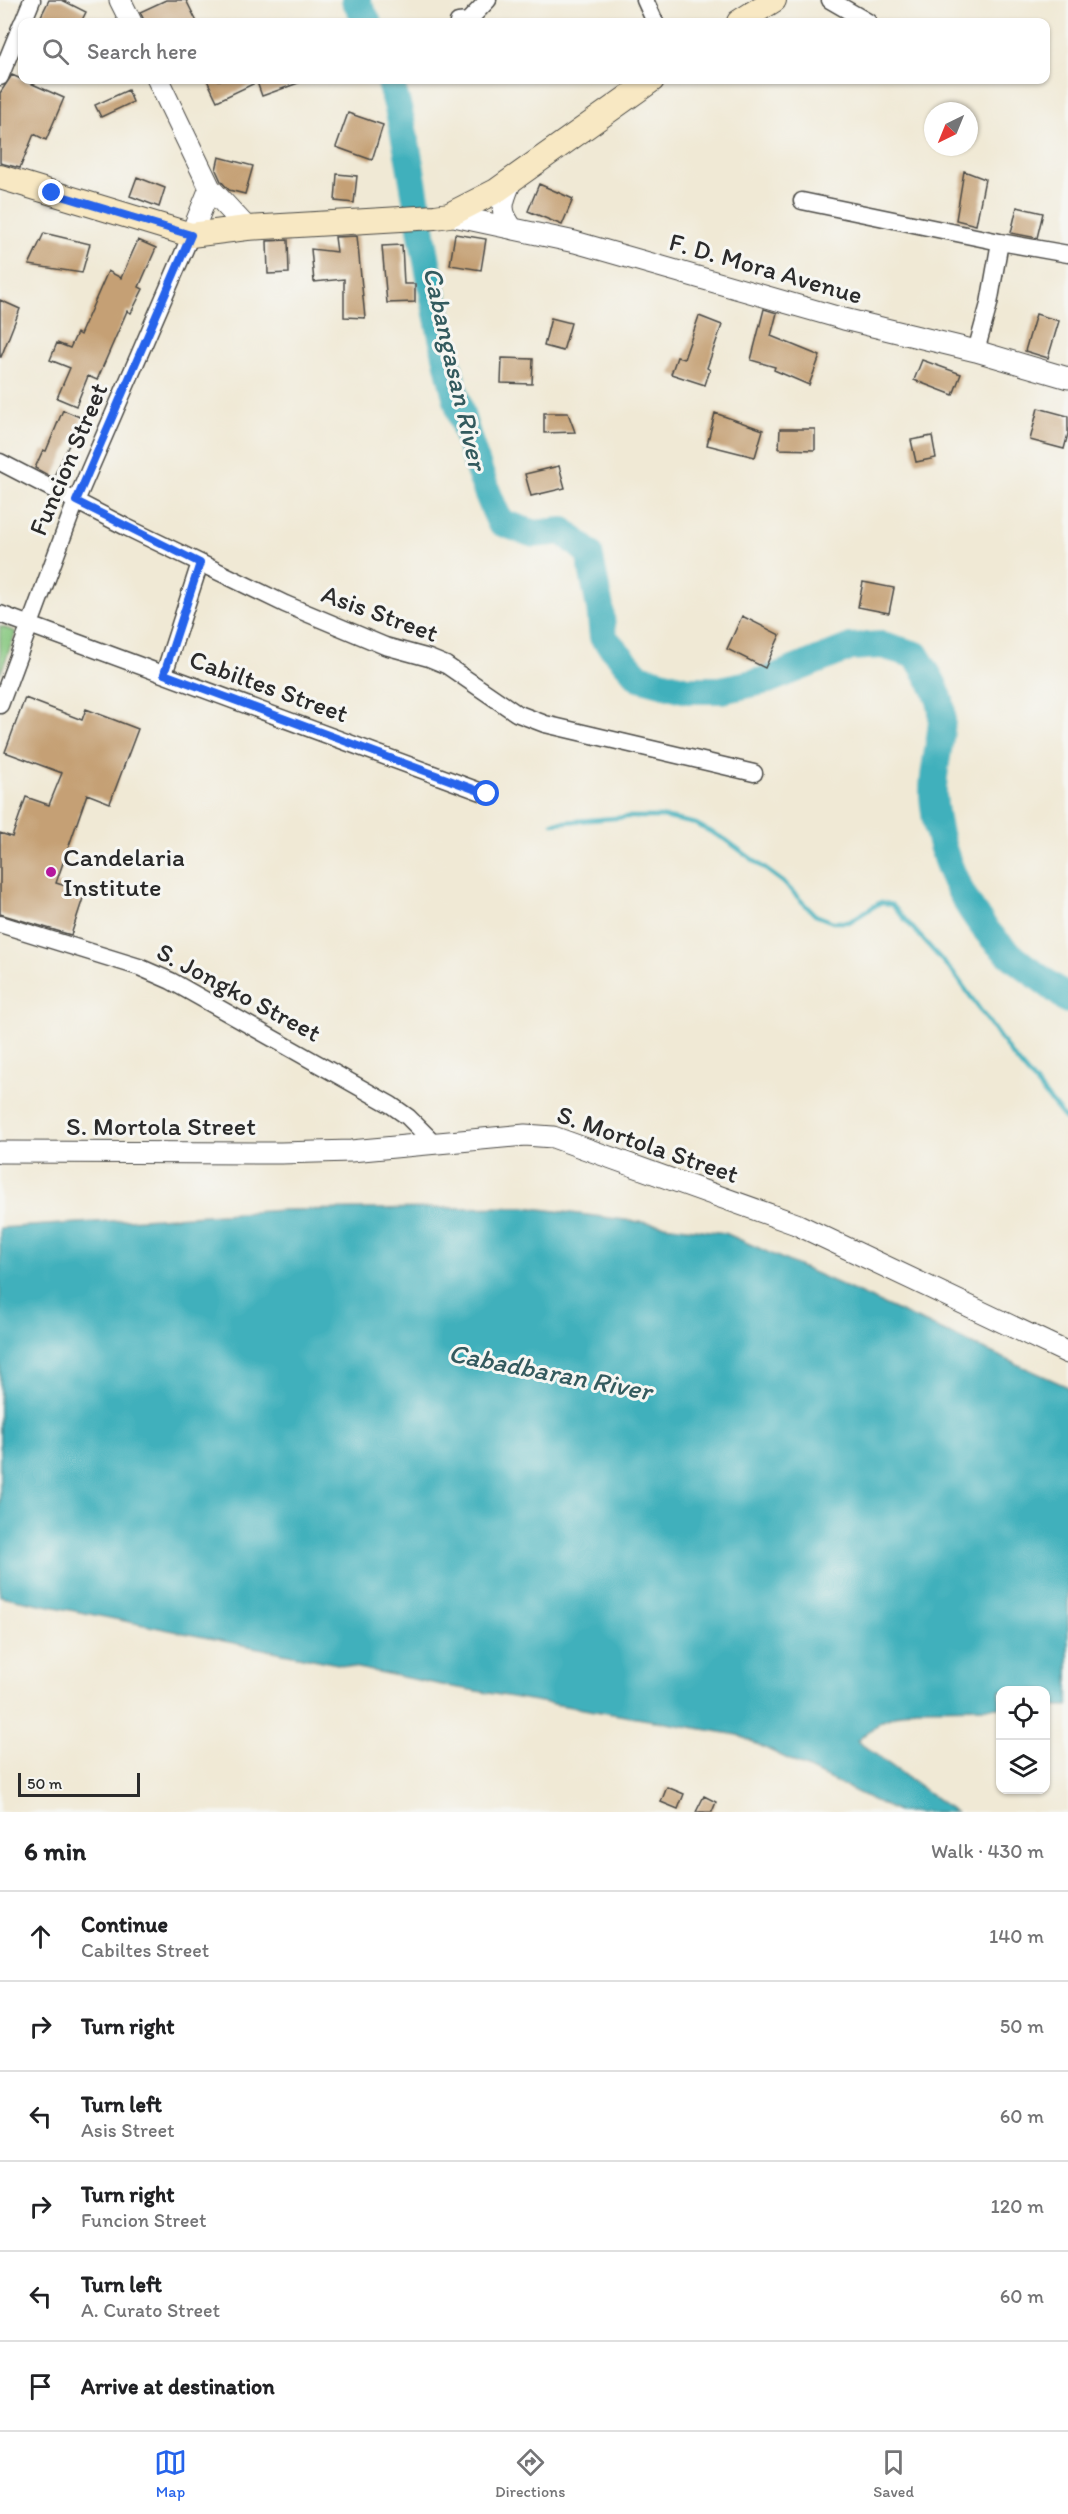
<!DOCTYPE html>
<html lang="en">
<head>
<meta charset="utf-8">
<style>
	body { margin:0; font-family:Itim,sans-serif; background:#f2f2f2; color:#202124 }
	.controls { position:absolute; right:18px; bottom:18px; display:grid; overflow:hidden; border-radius:12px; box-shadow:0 2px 4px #0004 }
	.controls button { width:54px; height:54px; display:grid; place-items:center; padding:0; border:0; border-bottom:2px solid #e0e0e0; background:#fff; color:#202124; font:30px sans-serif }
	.compass { position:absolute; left:924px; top:102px; width:54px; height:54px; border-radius:50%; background:#fff; box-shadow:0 2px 4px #0004; rotate:223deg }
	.scale { position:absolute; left:18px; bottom:15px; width:122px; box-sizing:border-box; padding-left:6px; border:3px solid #2b2b2b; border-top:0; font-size:16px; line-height:21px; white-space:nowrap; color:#2b2b2b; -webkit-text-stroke:4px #f6f6f2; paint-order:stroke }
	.stop { position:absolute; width:18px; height:18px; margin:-14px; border:4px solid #2563eb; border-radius:50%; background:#fff }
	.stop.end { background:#2563eb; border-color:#fff; box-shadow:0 2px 6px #0008 }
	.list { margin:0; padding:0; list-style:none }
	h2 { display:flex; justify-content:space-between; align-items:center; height:78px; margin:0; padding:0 24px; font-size:26px }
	h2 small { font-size:20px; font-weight:400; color:#757577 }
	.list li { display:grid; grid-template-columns:39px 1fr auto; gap:18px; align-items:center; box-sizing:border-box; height:90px; padding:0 24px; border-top:2px solid #e0e0e0 }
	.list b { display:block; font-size:22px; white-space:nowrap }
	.list p { margin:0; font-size:20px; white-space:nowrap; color:#757577 }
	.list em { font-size:20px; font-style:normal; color:#757577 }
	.icon { flex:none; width:33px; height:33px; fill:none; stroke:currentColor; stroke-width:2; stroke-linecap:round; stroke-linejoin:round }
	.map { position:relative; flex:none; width:1068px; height:1812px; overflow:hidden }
	.search { position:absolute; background:#fff; box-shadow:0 2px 4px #0004; left:18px; right:18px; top:18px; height:66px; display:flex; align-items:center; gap:15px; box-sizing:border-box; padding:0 21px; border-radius:12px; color:#757577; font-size:22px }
	.sheet { height:618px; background:#fff }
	nav { display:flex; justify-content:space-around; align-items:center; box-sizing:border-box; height:84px; border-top:2px solid #e0e0e0; background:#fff; font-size:16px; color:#757577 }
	nav a { display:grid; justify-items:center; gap:3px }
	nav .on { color:#2563eb }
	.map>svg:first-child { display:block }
	.green { fill:#87c880; stroke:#597a56; stroke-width:1.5 }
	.water { fill:#41b0bc; stroke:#366e74; stroke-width:1.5 }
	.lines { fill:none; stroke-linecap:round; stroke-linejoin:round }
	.stream { stroke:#41b0bc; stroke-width:4.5 }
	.river { stroke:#41b0bc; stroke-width:28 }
	.building { fill:#c5a075 }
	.minor-casing { stroke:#494844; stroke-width:19 }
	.tertiary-casing { stroke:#494844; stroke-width:23 }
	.secondary-casing { stroke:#494844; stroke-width:26 }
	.minor { stroke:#fff; stroke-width:16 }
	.tertiary { stroke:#fff; stroke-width:21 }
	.secondary { stroke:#f8e8c3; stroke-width:24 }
	.route { stroke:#2563eb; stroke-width:8 }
	.poi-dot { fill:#b5179e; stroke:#f6f6f2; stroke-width:2 }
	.labels { text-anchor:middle; stroke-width:6; stroke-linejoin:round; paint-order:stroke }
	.street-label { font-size:26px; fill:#2b2b2b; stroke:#f6f6f2 }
	.poi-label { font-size:26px; fill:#2b2b2b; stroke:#f6f6f2; text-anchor:start }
	.water-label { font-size:27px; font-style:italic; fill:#335a5e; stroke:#f6f6f2 }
</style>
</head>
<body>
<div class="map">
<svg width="1068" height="1812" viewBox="0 0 1068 1812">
	<rect width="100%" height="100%" fill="#f6f6f2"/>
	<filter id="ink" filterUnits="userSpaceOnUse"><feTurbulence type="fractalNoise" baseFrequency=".0167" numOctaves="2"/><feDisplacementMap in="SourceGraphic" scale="12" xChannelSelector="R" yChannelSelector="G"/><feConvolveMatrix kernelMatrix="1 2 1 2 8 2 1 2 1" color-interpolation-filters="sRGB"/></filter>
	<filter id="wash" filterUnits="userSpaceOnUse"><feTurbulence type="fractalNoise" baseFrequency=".008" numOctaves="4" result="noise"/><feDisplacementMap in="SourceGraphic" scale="24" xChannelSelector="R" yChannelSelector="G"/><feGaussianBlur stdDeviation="1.35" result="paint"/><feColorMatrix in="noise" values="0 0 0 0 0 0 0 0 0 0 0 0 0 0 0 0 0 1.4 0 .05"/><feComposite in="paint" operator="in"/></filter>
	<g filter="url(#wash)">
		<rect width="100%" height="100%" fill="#f0e9d5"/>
		<path class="green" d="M0,626L16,632L0,675Z"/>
		<path class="water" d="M525,1207L725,1233L1068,1387V1706H1046V1690H1000V1707L914,1708L880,1722L857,1741L955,1812H898L738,1735L447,1686L0,1596V1228L283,1210Z"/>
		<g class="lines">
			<path class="stream" d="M553,823L627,817H663L696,824L726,840L783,882L815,915L833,922H849L881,902L892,905L956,976L1012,1055L1068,1122"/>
			<path class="river" d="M355,0L368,22
				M390,80C407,134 414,190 424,245C441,339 460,435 500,522L534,534L563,531L589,553L600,608L603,637L639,677L687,690H721L768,680L851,647L882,645L916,655C926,672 941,692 942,713C943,737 932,769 933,795C937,853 964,913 1007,952C1026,969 1049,983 1068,1000"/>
		</g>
		<g id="blocks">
			<path class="building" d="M49,0H62L86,12L81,22H38Z
				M166,0H186L197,22H145L140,12Z
				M12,75L64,98L46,140L34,134L20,168L0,163V93Z
				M207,80H303L304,81L262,96L257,82L217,101Z
				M128,90L133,102L101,117L95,105Z
				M348,113L383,125L372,160L336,147Z
				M219,157L253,166L245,194L229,190L221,181L216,170Z
				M964,171L985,179L976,225L956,220Z
				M337,174L357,176L354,203L335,201Z
				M137,177L165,188L159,207L130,196Z
				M539,184L573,199L562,225L528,211Z
				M1017,207L1043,213L1037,238L1011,233Z
				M44,233L90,244L82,273L29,265Z
				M455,234L486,239L481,270L450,265Z
				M357,236L365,318L344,317V279L314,282L311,249L337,252L335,237Z
				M138,240L156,248L139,287L143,289L131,313L127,311L97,380L88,376L76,406L57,398L70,368L50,360L57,343L70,348L77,333L80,335L108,271L121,278Z
				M288,240L289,273L268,274L267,241Z
				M402,245L404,284H415V302L387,303L382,246Z
				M0,300L20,309L1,357H0Z
				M764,309L777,313L771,336L820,356L809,385L774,370L775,367L751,360Z
				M1036,314L1059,321L1048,358L1025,351Z
				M699,316L722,325L707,368L710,370L705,385L671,374L677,357L684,359Z
				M551,318L571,323L563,351L544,346Z
				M502,358L533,359L532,384L501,383Z
				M922,360L961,374L953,395L914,380Z
				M1038,408L1068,416V434L1064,449L1030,440Z
				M63,410L82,418L53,478L35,468L43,450L46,451Z
				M544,413H568L575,432L544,433Z
				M715,413L763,430L755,457L707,445Z
				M780,429H815V450L779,449Z
				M932,436L936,458L916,462L911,440Z
				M559,466L565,488L531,496L525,474Z
				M863,582L894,588L889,613L858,607Z
				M742,616L780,635L765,668L727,649Z
				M25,698L82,720L86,709L138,729L110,803L87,794L56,883L85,892L71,935L0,914V833L12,837L26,797L49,805L62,773L5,752Z
				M667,1787L684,1794L678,1809L661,1802Z
				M704,1796L716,1802L712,1812H696Z"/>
		</g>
	</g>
	<g filter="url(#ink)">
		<use href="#blocks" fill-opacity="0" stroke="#494844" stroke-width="1.5"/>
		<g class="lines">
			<defs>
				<path id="minor" d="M645,0L655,22
					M830,0L868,22
					M23,22L32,0
					M458,22L468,21L488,0
					M0,77L22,23
					M802,201L1000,242L1068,254
					M976,351L989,304L1000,242
					M0,462L126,527L285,604L385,646L429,658L446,665L516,713L545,724L754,773
					M0,614L487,794
					M164,674L200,563
					M0,705L76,501L191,235
					M0,924L139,967L171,981L391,1105L408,1117L434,1143"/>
				<path id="tertiary" d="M120,0L131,22
					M158,80L210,188L247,228
					M512,179C503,201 497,209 513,229
					M449,215L575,242L844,319L976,351L1068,378
					M191,235L210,188
					M0,1152L281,1153L351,1151L525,1135L553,1137L796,1224L1068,1353"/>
				<path id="secondary" d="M739,22L774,0
					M0,177L191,235L247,228L435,217L449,215L496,191L652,80"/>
			</defs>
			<use href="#minor" class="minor-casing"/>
			<use href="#tertiary" class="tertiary-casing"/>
			<use href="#secondary" class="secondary-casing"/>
			<use href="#minor" class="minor"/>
			<use href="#tertiary" class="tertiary"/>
			<use href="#secondary" class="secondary"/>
		</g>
	</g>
	<g class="lines" filter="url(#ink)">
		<path class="route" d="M52,193L191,235L76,501L200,563L164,674L487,794"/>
	</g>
	<circle class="poi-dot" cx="51" cy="872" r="6"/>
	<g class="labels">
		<g class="street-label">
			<text transform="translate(766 268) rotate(16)" y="9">F. D. Mora Avenue</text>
			<text transform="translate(68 459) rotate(-67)" y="9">Funcion Street</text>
			<text transform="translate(380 613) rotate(20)" y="9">Asis Street</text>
			<text transform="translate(269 686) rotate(20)" y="9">Cabiltes Street</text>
			<text transform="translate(239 992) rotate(28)" y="9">S. Jongko Street</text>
			<text x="161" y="1135">S. Mortola Street</text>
			<text transform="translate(648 1144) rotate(19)" y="9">S. Mortola Street</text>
		</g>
		<g class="poi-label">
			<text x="63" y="866">Candelaria<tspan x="63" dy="30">Institute</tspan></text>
		</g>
		<g class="water-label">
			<text transform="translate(455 368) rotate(77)" y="9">Cabangasan River</text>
			<text transform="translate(550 1372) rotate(11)" y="9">Cabadbaran River</text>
		</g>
	</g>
</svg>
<div class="controls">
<button><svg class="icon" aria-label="locate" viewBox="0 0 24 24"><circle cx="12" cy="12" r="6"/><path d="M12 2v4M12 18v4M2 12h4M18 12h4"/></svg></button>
<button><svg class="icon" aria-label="layers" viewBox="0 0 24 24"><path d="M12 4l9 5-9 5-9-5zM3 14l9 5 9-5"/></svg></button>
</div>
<svg class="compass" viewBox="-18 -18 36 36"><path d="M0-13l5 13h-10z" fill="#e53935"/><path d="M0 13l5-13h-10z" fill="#757577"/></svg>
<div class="scale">50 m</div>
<div class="stop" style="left:487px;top:794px"></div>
<div class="stop end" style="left:52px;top:193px"></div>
<div class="search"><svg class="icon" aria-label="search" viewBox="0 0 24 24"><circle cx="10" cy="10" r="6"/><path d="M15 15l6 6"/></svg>Search here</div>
</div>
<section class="sheet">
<h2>6 min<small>Walk · 430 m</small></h2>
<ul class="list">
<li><svg class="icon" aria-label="ahead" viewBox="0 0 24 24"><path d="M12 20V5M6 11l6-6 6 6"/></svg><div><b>Continue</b><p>Cabiltes Street</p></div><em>140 m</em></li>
<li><svg class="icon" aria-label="right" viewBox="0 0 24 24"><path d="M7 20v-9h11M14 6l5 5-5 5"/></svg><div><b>Turn right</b></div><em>50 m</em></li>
<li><svg class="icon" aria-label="left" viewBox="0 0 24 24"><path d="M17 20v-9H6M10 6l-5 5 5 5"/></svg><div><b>Turn left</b><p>Asis Street</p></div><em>60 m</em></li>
<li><svg class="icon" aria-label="right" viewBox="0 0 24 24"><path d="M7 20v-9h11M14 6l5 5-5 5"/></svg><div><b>Turn right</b><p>Funcion Street</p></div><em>120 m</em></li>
<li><svg class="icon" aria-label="left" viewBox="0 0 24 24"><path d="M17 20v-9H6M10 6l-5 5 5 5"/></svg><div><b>Turn left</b><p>A. Curato Street</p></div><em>60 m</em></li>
<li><svg class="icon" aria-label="arrive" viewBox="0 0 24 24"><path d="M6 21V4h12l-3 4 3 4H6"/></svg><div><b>Arrive at destination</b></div></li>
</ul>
</section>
<nav>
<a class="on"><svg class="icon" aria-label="map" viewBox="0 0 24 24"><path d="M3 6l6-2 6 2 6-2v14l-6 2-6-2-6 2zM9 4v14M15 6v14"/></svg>Map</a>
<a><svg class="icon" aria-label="directions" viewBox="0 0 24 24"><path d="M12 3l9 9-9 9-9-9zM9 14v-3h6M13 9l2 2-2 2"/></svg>Directions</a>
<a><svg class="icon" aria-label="saved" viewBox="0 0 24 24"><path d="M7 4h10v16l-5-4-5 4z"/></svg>Saved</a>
</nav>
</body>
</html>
